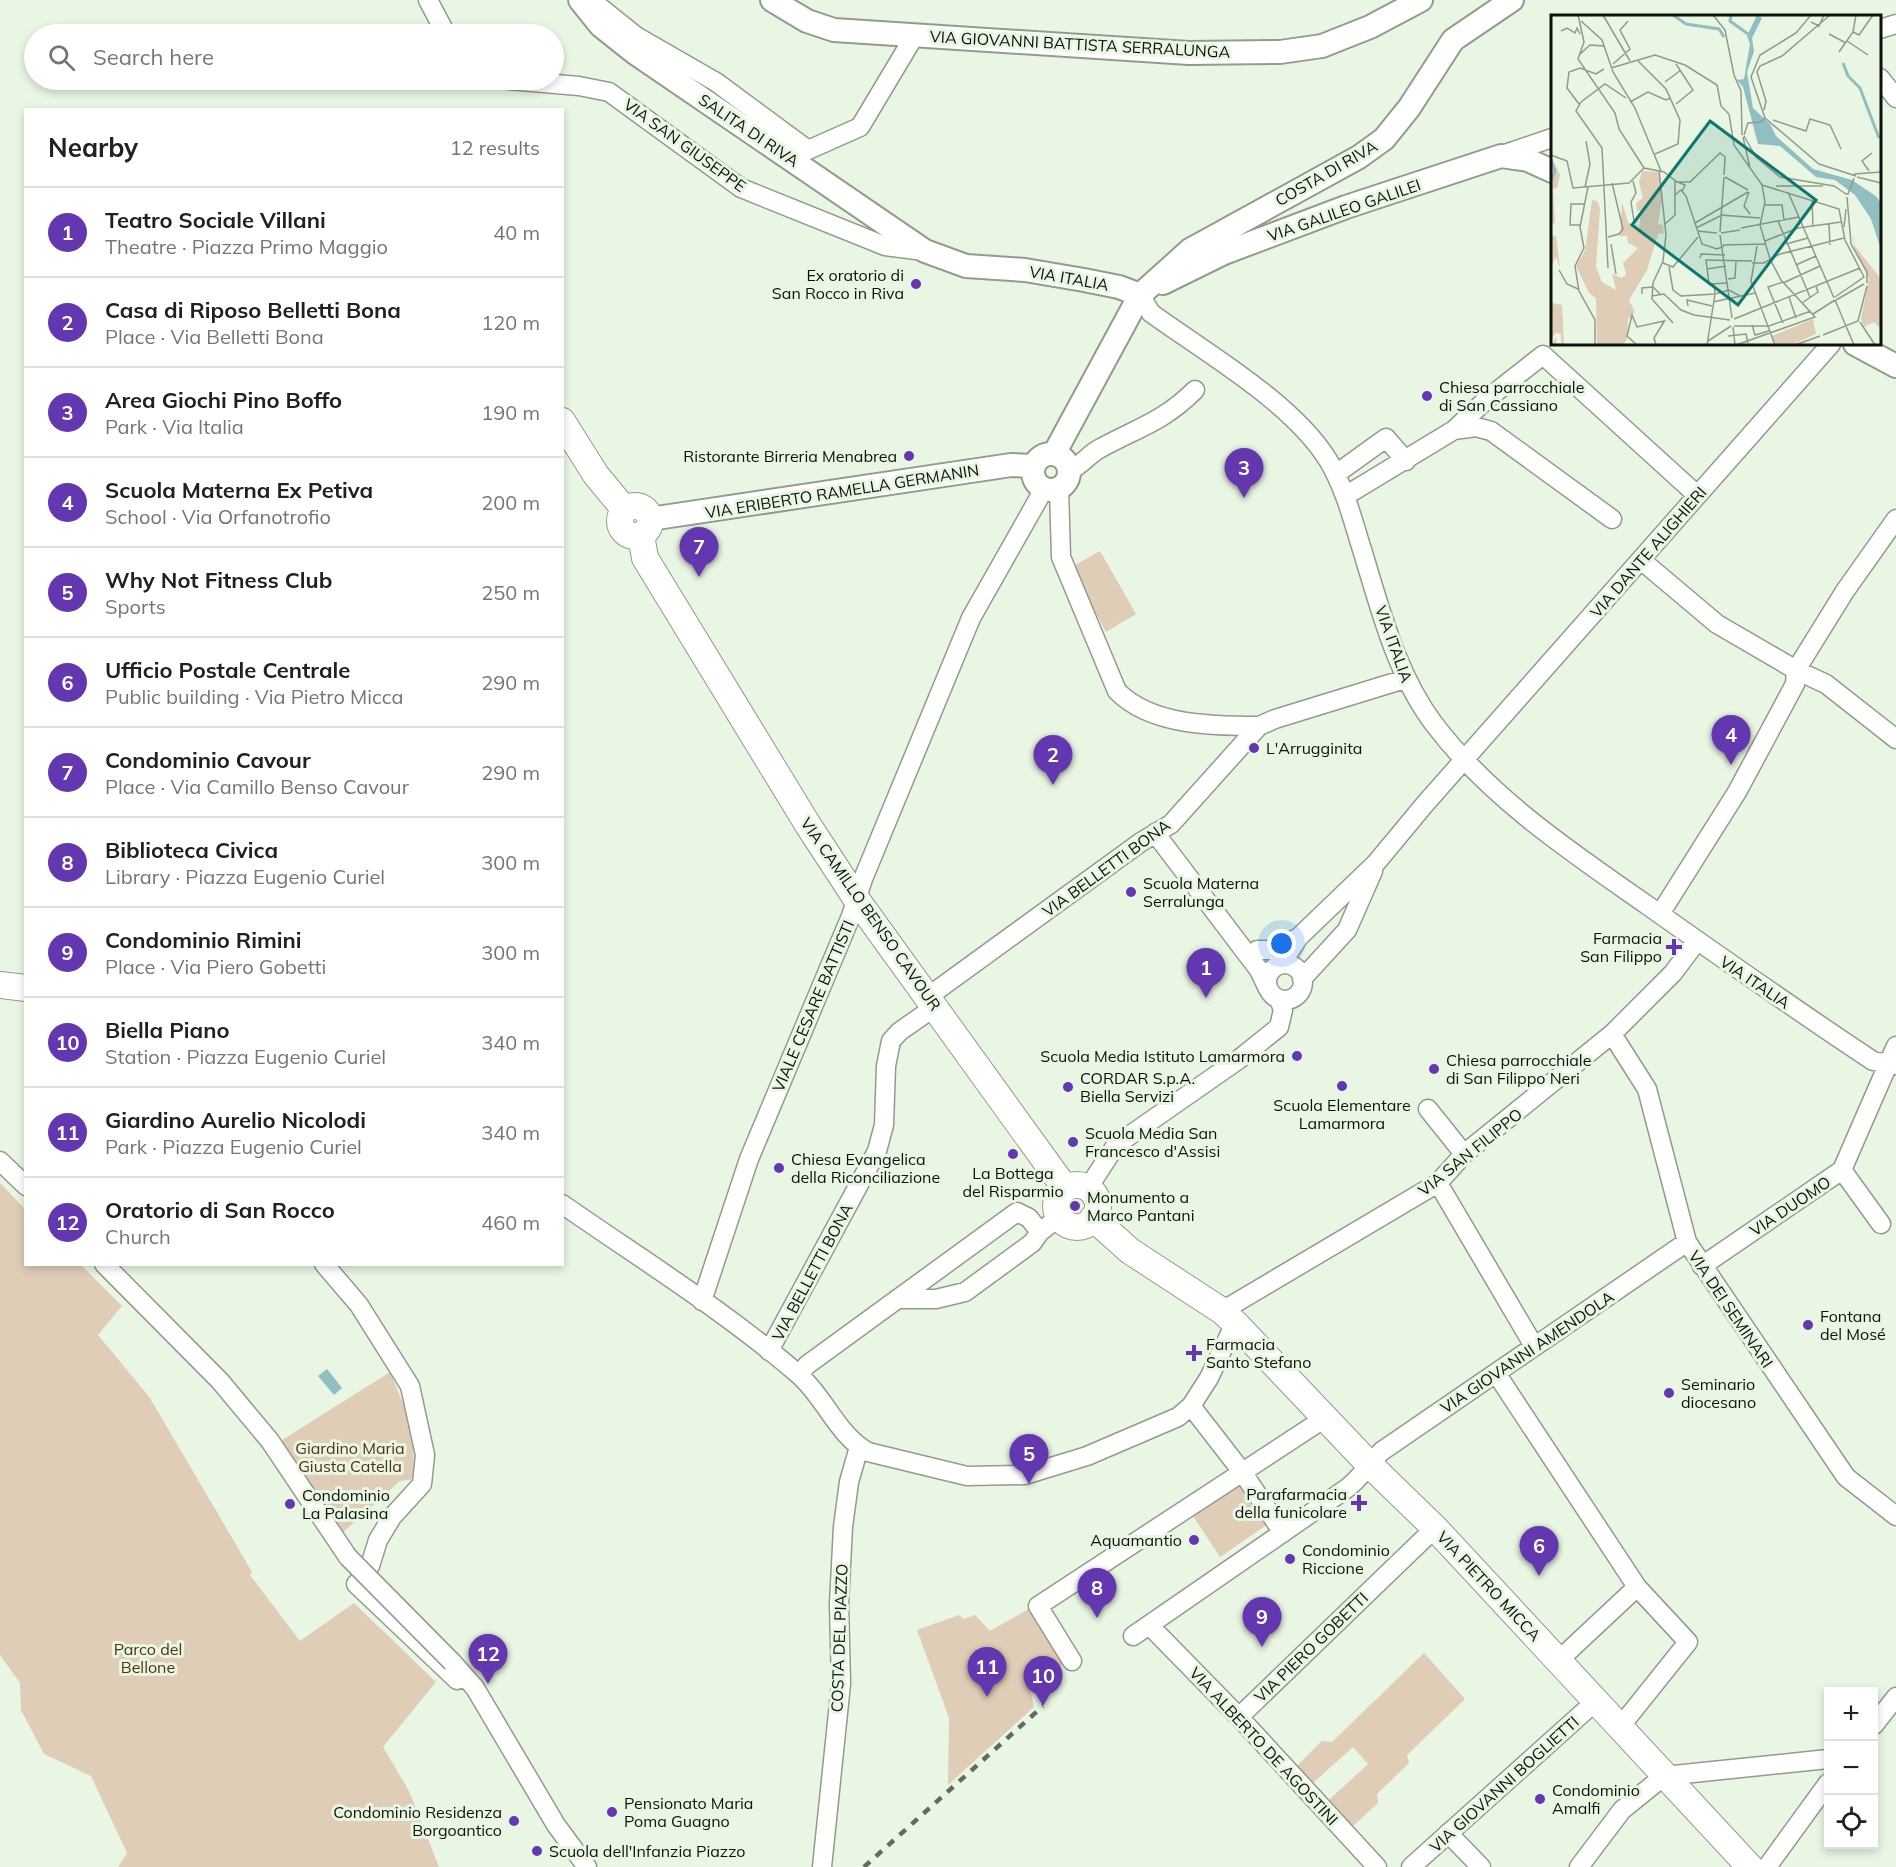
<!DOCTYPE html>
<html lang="en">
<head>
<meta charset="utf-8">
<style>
	body { margin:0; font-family:Mulish,sans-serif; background:#f6f6f6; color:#202124 }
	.controls { position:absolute; right:18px; bottom:18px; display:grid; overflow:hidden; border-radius:0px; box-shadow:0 3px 9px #0003 }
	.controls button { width:54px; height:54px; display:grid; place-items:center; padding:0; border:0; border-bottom:2px solid #e0e0e0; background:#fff; color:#202124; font:30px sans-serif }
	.you { position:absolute; left:1282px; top:944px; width:21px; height:21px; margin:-15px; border:4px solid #fff; border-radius:50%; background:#1a73e8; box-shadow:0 0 0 9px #1a73e833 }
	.badge { display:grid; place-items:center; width:39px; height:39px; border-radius:50%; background:#6337af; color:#fff; font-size:20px; font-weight:700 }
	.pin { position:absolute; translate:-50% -50px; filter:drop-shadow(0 2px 3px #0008) }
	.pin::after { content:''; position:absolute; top:32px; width:21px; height:18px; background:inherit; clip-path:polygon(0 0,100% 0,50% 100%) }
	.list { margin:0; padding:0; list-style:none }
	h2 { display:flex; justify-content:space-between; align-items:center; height:78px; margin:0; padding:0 24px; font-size:26px }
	h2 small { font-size:20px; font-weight:400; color:#757577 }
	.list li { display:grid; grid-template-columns:39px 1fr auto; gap:18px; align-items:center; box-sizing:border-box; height:90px; padding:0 24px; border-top:2px solid #e0e0e0 }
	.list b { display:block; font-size:22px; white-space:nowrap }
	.list p { margin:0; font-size:20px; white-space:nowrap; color:#757577 }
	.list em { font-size:20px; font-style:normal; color:#757577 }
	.icon { flex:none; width:33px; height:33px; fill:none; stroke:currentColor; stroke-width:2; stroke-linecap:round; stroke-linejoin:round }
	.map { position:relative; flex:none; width:1896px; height:1867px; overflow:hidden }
	.search { position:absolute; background:#fff; box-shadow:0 3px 9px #0003; left:24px; top:24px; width:540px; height:66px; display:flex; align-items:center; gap:15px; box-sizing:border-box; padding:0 21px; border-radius:33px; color:#757577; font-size:22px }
	.panel { position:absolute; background:#fff; box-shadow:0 3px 9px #0003; left:24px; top:108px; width:540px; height:1158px; border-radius:0px }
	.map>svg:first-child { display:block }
	.green { fill:#dfcdb7 }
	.water { fill:#91bec0 }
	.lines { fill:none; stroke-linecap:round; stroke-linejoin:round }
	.minor-casing { stroke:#919c8b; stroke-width:21 }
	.tertiary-casing { stroke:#919c8b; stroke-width:26 }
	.secondary-casing { stroke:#919c8b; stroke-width:28 }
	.minor { stroke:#fff; stroke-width:18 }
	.tertiary { stroke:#fff; stroke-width:22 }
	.secondary { stroke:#fff; stroke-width:26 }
	.rail { stroke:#636a5f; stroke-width:4.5; stroke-dasharray:8 8; stroke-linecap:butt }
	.minor-bridge-casing { stroke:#919c8b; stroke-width:21; stroke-linecap:butt }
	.minor-bridge { stroke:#fff; stroke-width:18 }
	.poi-dot { fill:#6337af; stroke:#e9f6e3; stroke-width:2 }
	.labels { text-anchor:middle; stroke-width:6; stroke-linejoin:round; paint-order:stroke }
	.street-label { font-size:16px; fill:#0e120c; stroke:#e9f6e3 }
	.poi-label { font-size:16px; fill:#0e120c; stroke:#e9f6e3; text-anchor:start }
	.park-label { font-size:16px; fill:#4d330f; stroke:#e9f6e3 }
	.inset-river { fill:none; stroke:#91bec0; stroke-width:3 }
	.inset-road { fill:none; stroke:#919b8d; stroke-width:1.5 }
	.view { fill:#0f766e; fill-opacity:0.15; stroke:#0f766e; stroke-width:3 }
	.inset-edge { fill:none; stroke:#0e120c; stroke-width:3 }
</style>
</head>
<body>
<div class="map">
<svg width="1896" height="1867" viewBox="0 0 1896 1867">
	<rect width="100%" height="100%" fill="#e9f6e3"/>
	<path class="green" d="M1100,551L1136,614L1106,632L1070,568Z
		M0,1183L25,1209L26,1264L81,1265L122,1306L98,1335L150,1398L252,1572L250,1575L300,1641L354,1603L436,1682L383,1747L409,1791L439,1867H118L127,1853L91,1776L44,1754L21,1710L20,1683L0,1655Z
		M390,1372L413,1428L414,1479L400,1481L339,1536L279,1442Z
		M1238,1480L1268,1524L1220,1557L1191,1513Z
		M1032,1607L1067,1661L1030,1687L1034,1707L948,1785L949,1718L917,1630L959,1615L964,1619L975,1615L990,1631Z
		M1424,1653L1465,1699L1407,1755L1409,1763L1377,1794L1378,1803L1353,1826L1329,1800L1368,1764L1353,1747L1313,1783L1297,1766L1322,1741L1332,1742Z"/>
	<path class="water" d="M327,1369L342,1388L334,1395L318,1376Z"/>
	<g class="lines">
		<defs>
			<path id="minor" d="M428,0L446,34
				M591,0L636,36L716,82L808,150L860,127L915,35
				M1880,29L1896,24
				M1880,78L1896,98
				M508,80L579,86L609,92L741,188L885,246L924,251
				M1502,155L1552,138
				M1140,295L1151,313C1206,353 1292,402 1328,460C1343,485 1351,513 1359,540C1379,603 1394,671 1434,724C1490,798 1571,852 1647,905C1722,958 1796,1010 1873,1061L1896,1065
				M1454,430L1476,427L1491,431L1612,519
				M1069,471C1082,465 1088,455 1099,449C1137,428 1163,422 1195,390
				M1336,474L1386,438L1406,461
				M1059,488L1061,557L1117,691C1151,726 1214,726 1259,726
				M1345,496L1454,430L1487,399L1543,355L1697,495
				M1641,560L1717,624L1796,670L1826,684L1896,739
				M1155,833L1259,970L1268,989
				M1660,914L1737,792L1795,684L1796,670L1845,591L1896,519
				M1257,950H1276L1295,939
				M1281,964L1299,937L1376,863L1425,804L1831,344
				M1267 982a18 18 0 1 1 36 0a18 18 0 1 1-36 0Z
				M1302,979L1347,930L1373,871
				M929,996L1141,842L1171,824L1259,726L1275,719L1405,679
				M1612,1034L1647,1089L1687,1242L1846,1477L1896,1516
				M1428,1109L1464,1154
				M0,1161L26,1186
				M1842,1170L1881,1224
				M1438,1183L1534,1346
				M1088,1188L1116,1145L1238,1060L1279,1027L1283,1010L1279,999
				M562,1204C641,1259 725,1311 798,1374C825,1397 837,1435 868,1452L967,1476L1025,1475L1087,1456L1178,1417L1191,1406L1209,1378L1235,1323
				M104,1264L220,1381L270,1441L348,1557
				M324,1264L359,1305L410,1386L425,1455L422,1484L392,1517L378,1540L370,1566
				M1702,1266L1842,1170L1896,1046
				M897,1299H936L965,1292L1032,1243L1040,1232L1059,1217
				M702,1301L749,1159L851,916L863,879L971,618L1044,489
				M1222,1311L1438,1183L1464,1154L1612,1034L1673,973L1697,941
				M769,1351L877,1151L884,1125L886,1066L891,1041L899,1032L936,1006
				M1496,1373L1637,1587L1559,1660
				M799,1375L807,1365L1017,1212L1029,1218L1040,1232
				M1191,1406L1243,1473L1283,1533
				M359,1581L356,1584L457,1680
				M1150,1626L1239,1717L1377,1867
				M1133,1636L1346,1489C1361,1478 1369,1463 1382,1451L1687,1242
				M1072,1661L1038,1606L1325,1418
				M452,1662L475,1688L556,1825L587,1867
				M1239,1717L1435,1528
				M1874,1725L1896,1697
				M1620,1727L1688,1642L1637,1587
				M1448,1833L1481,1867
				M822,1867L841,1684L839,1604L843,1527L849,1482L859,1447
				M1411,1867L1596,1701
				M1579,1867L1622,1810L1664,1776L1828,1759
				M1767,1867L1828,1783"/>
			<path id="tertiary" d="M580,0L601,26L635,53L925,251L966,266L1025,270L1084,280L1119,287L1140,295
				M772,0L807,21L834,30L1189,53L1280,52L1322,46L1370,27L1421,0
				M1163,283L1224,253L1346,207L1501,156L1528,160L1552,171
				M1855,344L1896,366
				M1033 472a18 18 0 1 1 36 0a18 18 0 1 1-36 0Z
				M1054,454L1140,295L1190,250L1359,157L1384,139L1409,108L1453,40L1512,0
				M650,519L1011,465L1033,466"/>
			<path id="secondary" d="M562,421L596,475L625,510
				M620 521a15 15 0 1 1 30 0a15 15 0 1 1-30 0Z
				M641,535L645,558L808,825L857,900L1065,1188
				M0,985L26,988
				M1056 1206a21 21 0 1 1 42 0a21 21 0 1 1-42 0Z
				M1093,1218L1130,1251L1222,1311L1235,1323L1369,1464L1435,1528L1750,1867"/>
		</defs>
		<use href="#minor" class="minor-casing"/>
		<use href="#tertiary" class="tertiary-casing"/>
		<use href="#secondary" class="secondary-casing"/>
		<use href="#minor" class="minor"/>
		<use href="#tertiary" class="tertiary"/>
		<use href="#secondary" class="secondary"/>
		<path class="rail" d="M864,1867L1043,1706"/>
		<defs>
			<path id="minor-bridge" d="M348,1557L452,1662"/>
		</defs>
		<use href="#minor-bridge" class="minor-bridge-casing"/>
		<use href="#minor-bridge" class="minor-bridge"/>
	</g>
	<g class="poi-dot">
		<circle cx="916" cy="284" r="6"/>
		<circle cx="1427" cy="396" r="6"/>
		<circle cx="909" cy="456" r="6"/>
		<circle cx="1254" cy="748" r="6"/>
		<circle cx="1131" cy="892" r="6"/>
		<path d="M1671 938h6v6h6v6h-6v6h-6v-6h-6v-6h6z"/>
		<circle cx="1297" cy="1056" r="6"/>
		<circle cx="1434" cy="1069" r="6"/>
		<circle cx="1342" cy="1086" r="6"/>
		<circle cx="1068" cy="1087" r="6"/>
		<circle cx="1073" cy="1142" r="6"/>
		<circle cx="1013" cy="1154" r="6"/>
		<circle cx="779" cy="1168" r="6"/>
		<circle cx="1075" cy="1206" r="6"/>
		<circle cx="1808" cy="1325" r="6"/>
		<path d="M1191 1344h6v6h6v6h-6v6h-6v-6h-6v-6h6z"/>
		<circle cx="1669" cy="1393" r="6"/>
		<path d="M1356 1494h6v6h6v6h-6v6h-6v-6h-6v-6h6z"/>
		<circle cx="290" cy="1504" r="6"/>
		<circle cx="1194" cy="1540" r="6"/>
		<circle cx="1290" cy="1559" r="6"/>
		<circle cx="1540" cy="1799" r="6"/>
		<circle cx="612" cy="1812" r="6"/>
		<circle cx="514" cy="1821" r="6"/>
		<circle cx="537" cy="1851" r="6"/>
	</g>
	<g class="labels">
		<g class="street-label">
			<text transform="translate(1080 44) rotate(3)" y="6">VIA GIOVANNI BATTISTA SERRALUNGA</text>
			<text transform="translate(749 130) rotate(34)" y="6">SALITA DI RIVA</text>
			<text transform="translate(685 145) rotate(36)" y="6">VIA SAN GIUSEPPE</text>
			<text transform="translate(1326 173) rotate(-30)" y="6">COSTA DI RIVA</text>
			<text transform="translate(1344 210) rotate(-19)" y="6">VIA GALILEO GALILEI</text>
			<text transform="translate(1069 278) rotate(10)" y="6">VIA ITALIA</text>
			<text transform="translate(842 491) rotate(-9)" y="6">VIA ERIBERTO RAMELLA GERMANIN</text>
			<text transform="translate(1648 552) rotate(-49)" y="6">VIA DANTE ALIGHIERI</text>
			<text transform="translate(1394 644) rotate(70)" y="6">VIA ITALIA</text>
			<text transform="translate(1106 868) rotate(-36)" y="6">VIA BELLETTI BONA</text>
			<text transform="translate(871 914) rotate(55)" y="6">VIA CAMILLO BENSO CAVOUR</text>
			<text transform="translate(1755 982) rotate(34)" y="6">VIA ITALIA</text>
			<text transform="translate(813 1006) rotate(-67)" y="6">VIALE CESARE BATTISTI</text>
			<text transform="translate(1470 1152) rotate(-39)" y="6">VIA SAN FILIPPO</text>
			<text transform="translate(1790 1206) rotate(-34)" y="6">VIA DUOMO</text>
			<text transform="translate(812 1272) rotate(-62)" y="6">VIA BELLETTI BONA</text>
			<text transform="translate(1731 1309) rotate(56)" y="6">VIA DEI SEMINARI</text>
			<text transform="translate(1527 1352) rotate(-34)" y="6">VIA GIOVANNI AMENDOLA</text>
			<text transform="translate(1489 1586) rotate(47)" y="6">VIA PIETRO MICCA</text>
			<text transform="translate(839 1638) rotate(-88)" y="6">COSTA DEL PIAZZO</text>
			<text transform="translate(1311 1647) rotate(-44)" y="6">VIA PIERO GOBETTI</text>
			<text transform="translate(1264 1746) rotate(47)" y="6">VIA ALBERTO DE AGOSTINI</text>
			<text transform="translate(1504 1784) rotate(-42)" y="6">VIA GIOVANNI BOGLIETTI</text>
		</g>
		<g class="poi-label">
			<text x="904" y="281" text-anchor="end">Ex oratorio di<tspan x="904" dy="18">San Rocco in Riva</tspan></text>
			<text x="1439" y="393">Chiesa parrocchiale<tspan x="1439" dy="18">di San Cassiano</tspan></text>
			<text x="897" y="462" text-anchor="end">Ristorante Birreria Menabrea</text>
			<text x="1266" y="754">L'Arrugginita</text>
			<text x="1143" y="889">Scuola Materna<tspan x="1143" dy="18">Serralunga</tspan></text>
			<text x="1662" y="944" text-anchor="end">Farmacia<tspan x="1662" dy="18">San Filippo</tspan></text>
			<text x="1285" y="1062" text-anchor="end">Scuola Media Istituto Lamarmora</text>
			<text x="1446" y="1066">Chiesa parrocchiale<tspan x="1446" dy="18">di San Filippo Neri</tspan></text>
			<text x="1080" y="1084">CORDAR S.p.A.<tspan x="1080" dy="18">Biella Servizi</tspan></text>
			<text x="1342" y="1111" text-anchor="middle">Scuola Elementare<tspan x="1342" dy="18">Lamarmora</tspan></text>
			<text x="1085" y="1139">Scuola Media San<tspan x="1085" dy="18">Francesco d'Assisi</tspan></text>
			<text x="791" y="1165">Chiesa Evangelica<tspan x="791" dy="18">della Riconciliazione</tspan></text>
			<text x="1013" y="1179" text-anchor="middle">La Bottega<tspan x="1013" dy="18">del Risparmio</tspan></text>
			<text x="1087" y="1203">Monumento a<tspan x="1087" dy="18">Marco Pantani</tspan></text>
			<text x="1820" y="1322">Fontana<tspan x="1820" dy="18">del Mosé</tspan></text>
			<text x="1206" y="1350">Farmacia<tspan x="1206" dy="18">Santo Stefano</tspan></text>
			<text x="1681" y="1390">Seminario<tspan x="1681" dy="18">diocesano</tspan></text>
			<text x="1347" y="1500" text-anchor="end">Parafarmacia<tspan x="1347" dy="18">della funicolare</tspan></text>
			<text x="302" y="1501">Condominio<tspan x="302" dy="18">La Palasina</tspan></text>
			<text x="1182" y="1546" text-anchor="end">Aquamantio</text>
			<text x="1302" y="1556">Condominio<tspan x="1302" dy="18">Riccione</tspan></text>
			<text x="1552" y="1796">Condominio<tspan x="1552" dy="18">Amalfi</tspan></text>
			<text x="624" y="1809">Pensionato Maria<tspan x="624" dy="18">Poma Guagno</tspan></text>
			<text x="502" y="1818" text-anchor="end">Condominio Residenza<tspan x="502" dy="18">Borgoantico</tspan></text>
			<text x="549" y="1857">Scuola dell'Infanzia Piazzo</text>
		</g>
		<g class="park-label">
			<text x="350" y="1454">Giardino Maria<tspan x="350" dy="18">Giusta Catella</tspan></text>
			<text x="148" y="1655">Parco del<tspan x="148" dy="18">Bellone</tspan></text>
		</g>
	</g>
	<g transform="translate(1551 15)">
		<rect width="330" height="330" fill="#e9f6e3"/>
		<path d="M0,141L9,160L6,173L2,174L4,208L0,209ZM91,156L108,157L111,184L107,209L112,210L113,218L107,219L96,255L78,285L84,297L77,304L76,324L72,330H46L45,283L38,278L25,251L34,236L41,185L46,186L49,194L45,252L51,267L65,275L61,259L71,263L75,259L72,248L87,233L77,228L76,220L69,222L71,187L77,207L88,214L90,196H86L85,188L92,183L88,167ZM301,218L304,231L330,264V314L323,307L313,312L310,304L318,264L304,236ZM0,220L5,221L9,253L5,242L0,251ZM1,288L11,290L13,330H0L6,321L5,328L10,329V319L4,318L0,325ZM262,304L265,319L241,330H225L221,321Z" fill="#dfcdb7"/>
		<path d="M206,0L211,3L201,23L203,36L196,57L202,93L219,109L225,121L262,154L301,165L326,182L330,189V234L320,204L304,180L284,165L265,162L229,131L207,129L192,72L186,65L193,64L199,29L196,21Z" fill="#91bec0"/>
		<path class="inset-river" d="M122,0L135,9L168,14L173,22M180,0L179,6L197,19M292,48L297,61L309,73L328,123M0,145L4,156L0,166"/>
		<path class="inset-road" d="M27,0L33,27L27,44L64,98L68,114L93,153L113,157L126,167H139L169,138L174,142L173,160M52,0L79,46M162,0L174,15L183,60L190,76L191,120M260,0L245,18L209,40L200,62L214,103L268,149L305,161M30,6L51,25L62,57L84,93L110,156M260,7L268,11L273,0M10,16L16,13L24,18L26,13L29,19M302,17L308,20L322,0M278,19L295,28M296,26L317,40M288,37L302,17L305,0M28,40L39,30L53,31M87,46L115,74L129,105L127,129L104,139M62,49L79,34L69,15L77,6M60,53L104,40L134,50L166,70L170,91L178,99L183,130L211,170L214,187L209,210L219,244L230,265L264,302L185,330M114,67L130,55M79,87L97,77L115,85L120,83M28,89L16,73L18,57L29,53L45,59L53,54M125,89L142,75L125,49M213,95L215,86L206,57L209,51L231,41L279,0M222,105L255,116L259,104L279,110L290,134M193,120L197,108L210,107L214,103M193,121L205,142L229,162L283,171L295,179M192,122L199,153M0,140L16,146L22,173L78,168L93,153M108,155L115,220L112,246L102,268L101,284L122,308M318,156L311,146L321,138M303,159L330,157M174,162L197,175M306,162L330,168M82,166L85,178L80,187L83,206M211,170L288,194L294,225L313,262L284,282M225,171H272M34,172L39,149L35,126M37,172L29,212L33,233L24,251L28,276L44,305V330M198,177L193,191L199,199M237,177L283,283M294,179H297L303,163M124,180L130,175L135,181L151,229L166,234L173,231M296,182L300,229L316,257V268M261,186L262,211M214,190H231L233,205M169,200L209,203M227,206L259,282M144,208L197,177M114,209L124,200V166L134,170L131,177M278,209L279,230M29,210H19L20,189H34M293,212L295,194M145,213L169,201M190,213L248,202M146,216L166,218M169,217L173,162M170,218L189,215M169,220L181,303M57,222L68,219L72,214L61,168M214,226L247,213L290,207M60,229L65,259M235,229L257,223M172,230L215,229M206,231L200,266L224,330M149,243L150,239L174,240M154,245L201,246M155,245L158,269L177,268M112,248L122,252L147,222M201,248H213L229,239L293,223M245,250L265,241M118,252L122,275L130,281L164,279L163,269M57,253L51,133L25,96L30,87L54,69L75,83M156,254L175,251M8,255L16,269L27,274M177,264L184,263L185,245M232,267L217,272L232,308M232,268L269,251M91,279V273L102,272L110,280M101,281L113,279L130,295L143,300L179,305M238,282L245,303M284,285L303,330M285,285L313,269M162,287L204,278M251,288L267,277L265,271M137,291L136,285L161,291M262,299L284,285M183,304L309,253M309,307L324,330M201,310L204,320L218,316M183,311H218L260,296M182,312L184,330M272,320L307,306L316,271M177,321L195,319L197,328M157,326L180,311M86,330L76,321L81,300L86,312L113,306M105,330L103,323L114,305M156,330L164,279L178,275L189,281M244,330L269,321"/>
		<path class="view" d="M159,106L265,185L187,290L81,210Z"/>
		<rect width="330" height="330" class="inset-edge"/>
	</g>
</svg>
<div class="controls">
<button>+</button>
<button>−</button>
<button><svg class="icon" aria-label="locate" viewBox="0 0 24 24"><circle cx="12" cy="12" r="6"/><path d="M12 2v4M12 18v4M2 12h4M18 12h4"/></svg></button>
</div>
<div class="you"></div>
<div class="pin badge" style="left:1206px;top:998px">1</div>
<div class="pin badge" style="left:1053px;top:785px">2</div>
<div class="pin badge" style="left:1244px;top:498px">3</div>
<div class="pin badge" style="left:1731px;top:765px">4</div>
<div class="pin badge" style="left:1029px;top:1484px">5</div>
<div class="pin badge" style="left:1539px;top:1576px">6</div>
<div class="pin badge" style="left:699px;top:577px">7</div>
<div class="pin badge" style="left:1097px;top:1618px">8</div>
<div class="pin badge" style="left:1262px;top:1647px">9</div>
<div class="pin badge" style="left:1043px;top:1706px">10</div>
<div class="pin badge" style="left:987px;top:1697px">11</div>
<div class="pin badge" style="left:488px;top:1684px">12</div>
<div class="search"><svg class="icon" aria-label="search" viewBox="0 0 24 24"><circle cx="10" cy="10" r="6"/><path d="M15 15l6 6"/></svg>Search here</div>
<section class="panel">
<h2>Nearby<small>12 results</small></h2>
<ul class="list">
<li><span class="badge">1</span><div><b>Teatro Sociale Villani</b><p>Theatre · Piazza Primo Maggio</p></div><em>40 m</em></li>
<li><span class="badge">2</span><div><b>Casa di Riposo Belletti Bona</b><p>Place · Via Belletti Bona</p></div><em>120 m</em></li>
<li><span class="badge">3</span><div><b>Area Giochi Pino Boffo</b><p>Park · Via Italia</p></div><em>190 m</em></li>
<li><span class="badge">4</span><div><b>Scuola Materna Ex Petiva</b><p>School · Via Orfanotrofio</p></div><em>200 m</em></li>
<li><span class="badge">5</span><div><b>Why Not Fitness Club</b><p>Sports</p></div><em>250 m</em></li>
<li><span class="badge">6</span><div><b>Ufficio Postale Centrale</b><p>Public building · Via Pietro Micca</p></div><em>290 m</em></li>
<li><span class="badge">7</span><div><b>Condominio Cavour</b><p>Place · Via Camillo Benso Cavour</p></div><em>290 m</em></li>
<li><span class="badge">8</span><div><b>Biblioteca Civica</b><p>Library · Piazza Eugenio Curiel</p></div><em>300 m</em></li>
<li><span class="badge">9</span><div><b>Condominio Rimini</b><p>Place · Via Piero Gobetti</p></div><em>300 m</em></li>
<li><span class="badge">10</span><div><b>Biella Piano</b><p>Station · Piazza Eugenio Curiel</p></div><em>340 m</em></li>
<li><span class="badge">11</span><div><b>Giardino Aurelio Nicolodi</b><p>Park · Piazza Eugenio Curiel</p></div><em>340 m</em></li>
<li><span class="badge">12</span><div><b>Oratorio di San Rocco</b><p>Church</p></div><em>460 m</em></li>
</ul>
</section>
</div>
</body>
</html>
